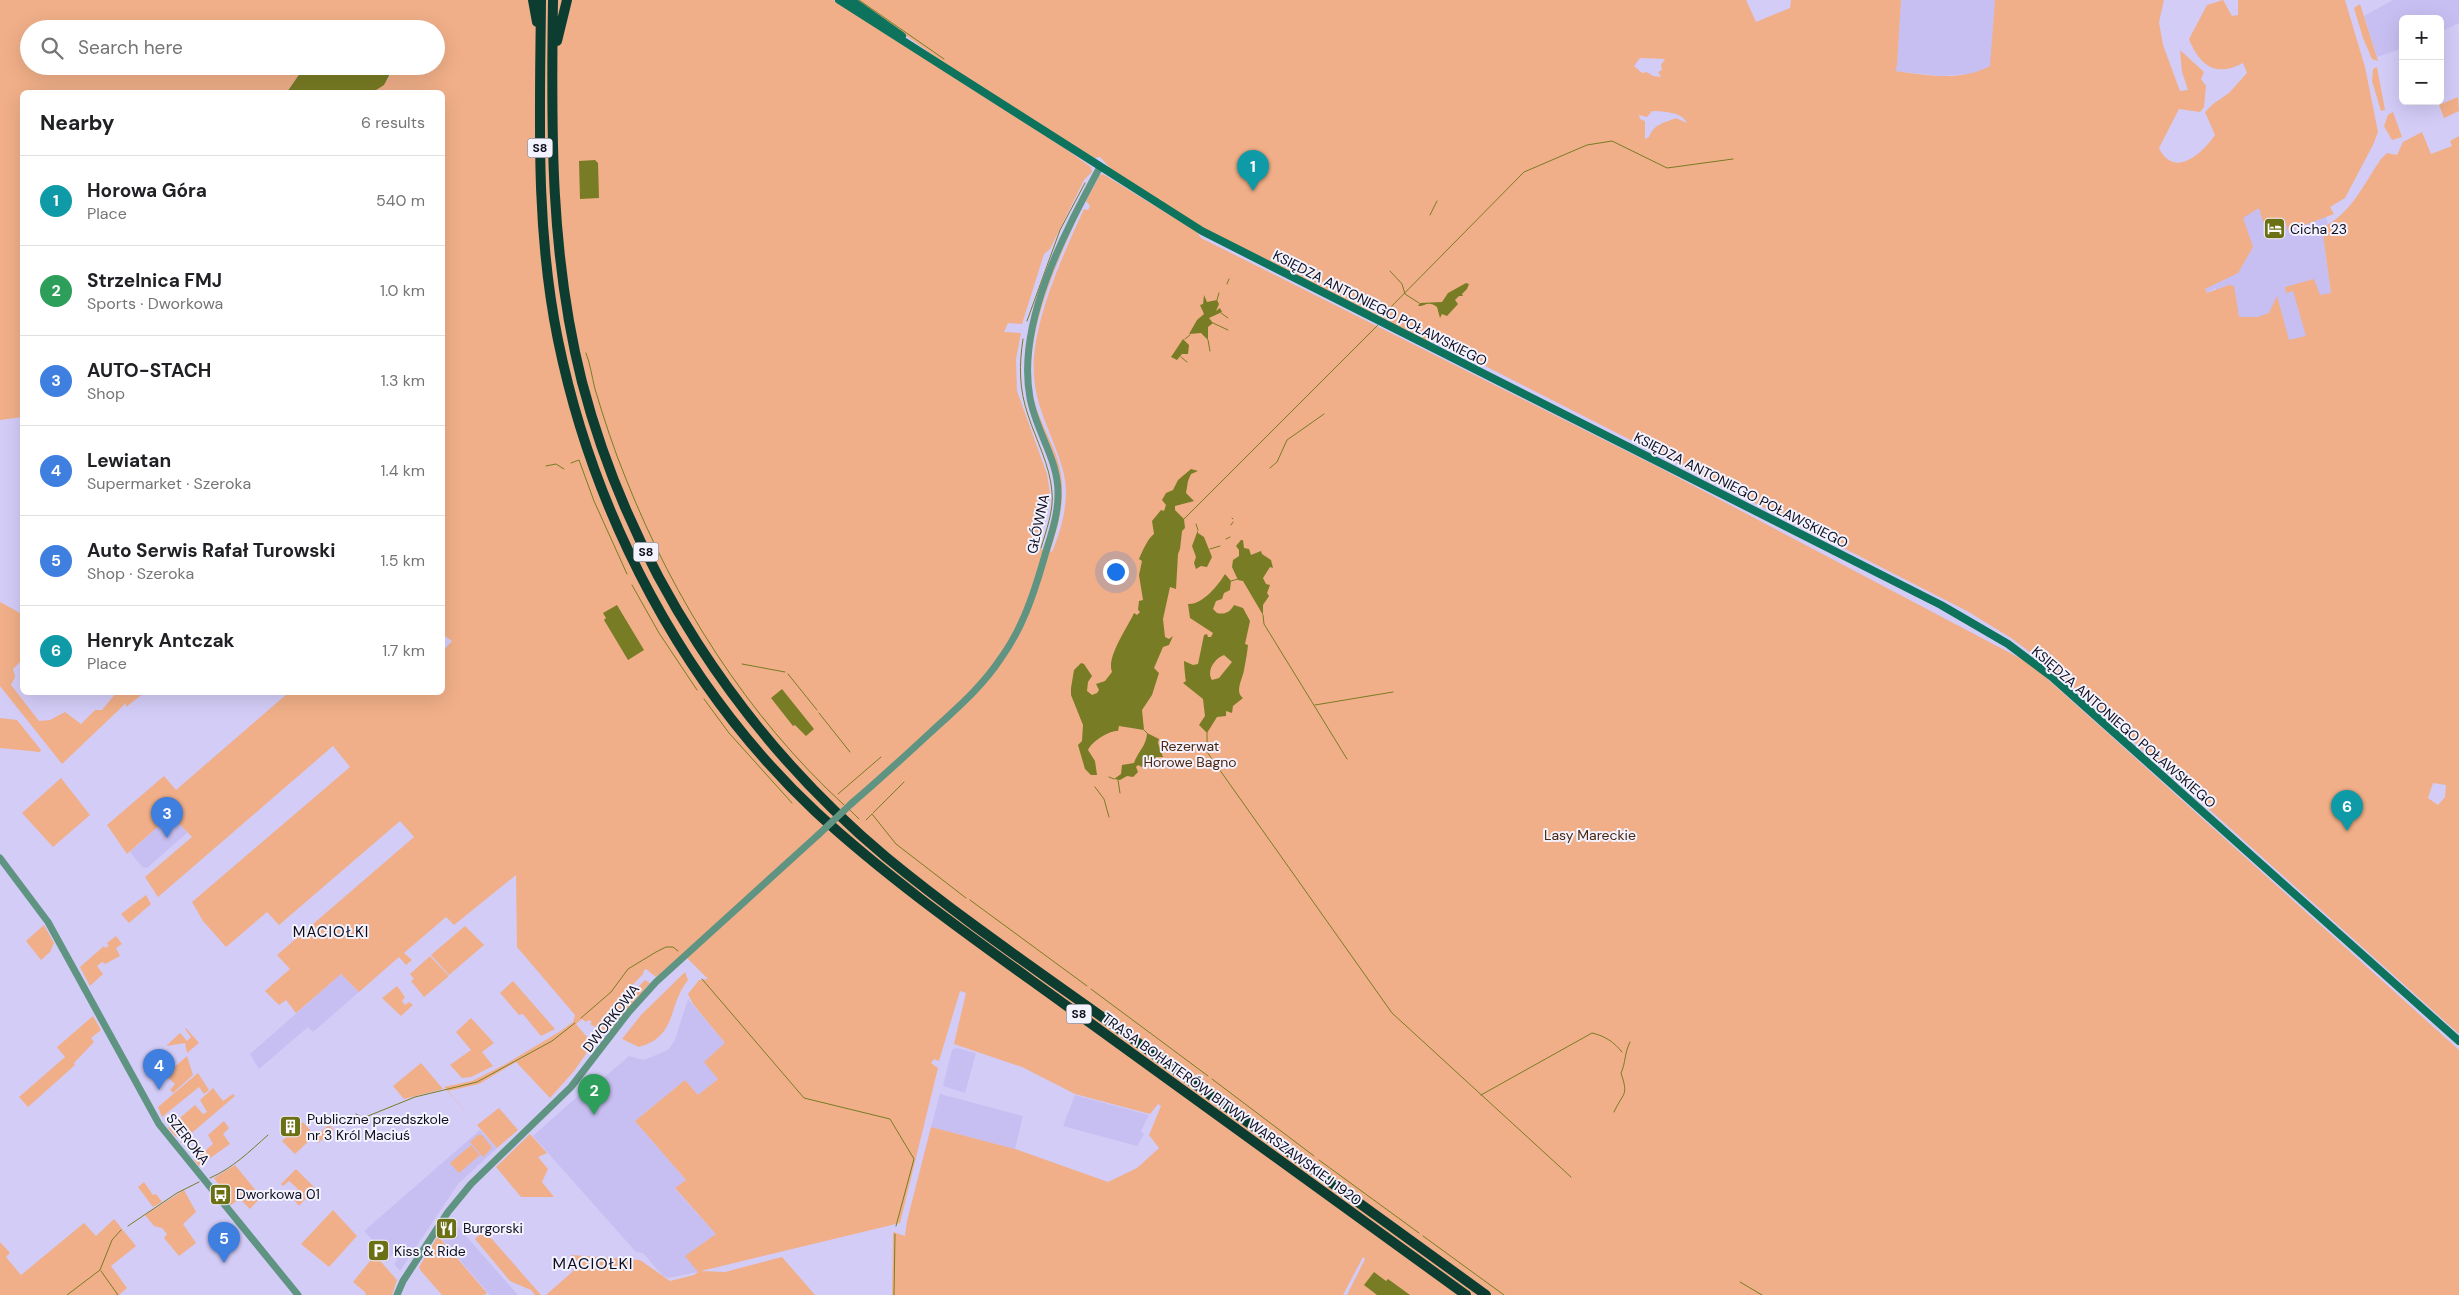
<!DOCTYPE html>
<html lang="en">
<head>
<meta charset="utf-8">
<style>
	body { margin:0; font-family:"DM Sans",sans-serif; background:#f2f2f2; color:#202124 }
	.controls { position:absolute; right:15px; top:15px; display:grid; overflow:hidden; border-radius:8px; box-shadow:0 5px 20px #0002 }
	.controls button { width:45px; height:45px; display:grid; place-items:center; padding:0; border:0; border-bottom:1px solid #e0e0e0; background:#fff; color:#202124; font:25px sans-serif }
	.you { position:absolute; left:1115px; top:571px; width:18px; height:18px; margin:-12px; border:4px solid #fff; border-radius:50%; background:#1a73e8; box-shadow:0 0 0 8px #1a73e833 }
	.badge { display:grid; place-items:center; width:32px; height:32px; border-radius:50%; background:#b45309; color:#fff; font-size:16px; font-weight:700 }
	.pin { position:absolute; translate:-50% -41px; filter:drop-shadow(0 1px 2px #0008) }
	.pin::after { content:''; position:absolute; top:26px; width:18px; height:15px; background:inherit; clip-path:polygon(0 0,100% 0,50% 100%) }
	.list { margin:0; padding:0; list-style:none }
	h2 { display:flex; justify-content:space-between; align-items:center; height:65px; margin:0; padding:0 20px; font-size:21px }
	h2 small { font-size:16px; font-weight:400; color:#757577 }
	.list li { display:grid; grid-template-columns:32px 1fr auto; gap:15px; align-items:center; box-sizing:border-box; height:90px; padding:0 20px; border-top:1px solid #e0e0e0 }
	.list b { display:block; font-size:19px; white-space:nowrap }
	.list p { margin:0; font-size:16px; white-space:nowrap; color:#757577 }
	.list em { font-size:16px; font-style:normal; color:#757577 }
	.icon { flex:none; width:28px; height:28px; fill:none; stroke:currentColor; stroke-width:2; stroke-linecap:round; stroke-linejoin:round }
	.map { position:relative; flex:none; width:2459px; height:1295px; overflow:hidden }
	.search { position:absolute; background:#fff; box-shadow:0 5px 20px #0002; left:20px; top:20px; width:425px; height:55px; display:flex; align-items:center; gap:12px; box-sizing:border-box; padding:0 18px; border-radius:28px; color:#757577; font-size:19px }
	.panel { position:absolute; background:#fff; box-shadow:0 5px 20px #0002; left:20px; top:90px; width:425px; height:605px; border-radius:8px }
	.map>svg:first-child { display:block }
	.built { fill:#c7bff1 }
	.green { fill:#f0af88; fill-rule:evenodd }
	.water { fill:#787c24; fill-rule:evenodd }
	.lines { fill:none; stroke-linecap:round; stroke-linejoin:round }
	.stream { stroke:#787c24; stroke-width:1 }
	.tertiary { stroke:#5f9382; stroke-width:7 }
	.secondary { stroke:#0d735c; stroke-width:8 }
	.motorway { stroke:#0d3d30; stroke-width:10 }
	.tertiary-bridge { stroke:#5f9382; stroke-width:7 }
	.labels { text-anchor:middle; stroke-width:4; stroke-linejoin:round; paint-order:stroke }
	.shield { fill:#f3f2ff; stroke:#53525f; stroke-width:1 }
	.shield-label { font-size:12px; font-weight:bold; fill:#0f0d1b }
	.poi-label { font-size:14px; fill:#0f0d1b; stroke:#f3f2ff; text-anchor:start }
	.street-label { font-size:14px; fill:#0f0d1b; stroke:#f3f2ff }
	.park-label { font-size:14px; fill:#4c260d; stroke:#f3f2ff }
	.neighbourhood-label { font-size:15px; letter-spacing:1px; fill:#0f0d1b; stroke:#f3f2ff }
	.quarter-label { font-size:16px; letter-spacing:1px; fill:#0f0d1b; stroke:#f3f2ff }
</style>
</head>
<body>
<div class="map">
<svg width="2459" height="1295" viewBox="0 0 2459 1295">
	<rect width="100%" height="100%" fill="#d3ccf7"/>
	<path class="built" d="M1901,0H1995L1991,66L1978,73L1942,76L1894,71L1897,66Z
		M2393,0H2459V23L2440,32V19H2403V48L2377,57L2364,16Z
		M2316,185L2328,224L2322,228L2331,293L2347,363L2213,411L2216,288L2207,293L2189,252L2254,194Z
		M171,815L188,832L147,868L142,867L130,852Z
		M341,974L359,992L313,1032L308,1027L259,1069L250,1054Z
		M688,999L725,1043L718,1079L698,1095L685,1080L635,1121L686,1180L675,1189L716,1234L698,1272L669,1278L663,1276L643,1253L636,1252L533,1136L597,1079L600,1081L629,1056L644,1060L668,1050L675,1040Z
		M956,1048L976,1053L965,1093L943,1086L952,1050Z
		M940,1094L1023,1116L1015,1149L931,1127Z
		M1075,1095L1149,1115L1141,1131L1144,1134L1137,1146L1063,1126Z
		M480,1130L497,1148L458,1184L400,1271L394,1264L397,1260L393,1254L389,1258L364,1231Z
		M450,1218L510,1286L518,1295H490L438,1235Z"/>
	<path class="green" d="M0,0H833L1064,148L1091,167L1092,172L1084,180L1050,249L1044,254L1022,324L1008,323L1004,332L1021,333L1016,359L1017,391L1047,474L1050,494L1037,548L1048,551C1053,532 1063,508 1061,488C1059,452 1034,422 1030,386C1024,332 1057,259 1080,211C1058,261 1027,327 1031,383C1033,409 1047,431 1056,455C1068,488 1061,519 1050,551L1052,552C1063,526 1071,495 1062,467C1053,436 1036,409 1034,376C1030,326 1063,255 1084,209L1088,210L1090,206L1086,201L1100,175L1103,174L1197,232L1201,238L1658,467L2031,664L2459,1050V1295H1347L1365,1259L1363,1257L1343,1295H892L893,1232L905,1236L907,1221L931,1127L1015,1149L1108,1182L1137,1168L1159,1148L1149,1135L1161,1106L1158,1104L1150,1114L1075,1094L1022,1067L954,1044L966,993L960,991L939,1061L934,1059L931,1063L938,1068L900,1223L701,1271L725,1272L782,1257L815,1295H546L580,1265L571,1255L640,1260L670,1281L694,1275L698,1272L685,1256L716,1234L675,1188L686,1180L635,1121L685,1080L698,1095L718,1079L704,1062L725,1043L693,1004L688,994L699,980L708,979L683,954L656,977L646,969L644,970L643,974L622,996L626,1000L645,980L650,983L609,1031L606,1033L590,1024L592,1022L589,1020L586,1022L582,1019L576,1024L593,1044L574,1071L550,1098L516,1062L479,1084L448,1091L477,1125L499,1108L518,1130L497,1148L444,1087L472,1081L504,1065L559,1032L573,1022L575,1015L517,947L516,875L454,925L446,917L404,953L412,960L406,965L399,957L359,992L341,974L296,1013L286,1000L279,1005L265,991L290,969L277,955L414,837L400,821L279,925L267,912L226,947L203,921L192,902L350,767L333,746L158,897L145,877L192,837L171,815L127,854L107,825L164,776L176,790L288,693L442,692L443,651L452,641L442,634V92H373C383,85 388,81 392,69L391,66H436V29H29V66H305L287,92H22V417L0,420Z
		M856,0H1746L1756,22L1790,8L1791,0H1901L1897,66L1895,71C1926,75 1961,82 1990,66L1995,0H2164L2159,22L2163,45L2180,91L2188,90L2182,72L2180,50L2204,72L2201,79L2206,86L2204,107L2200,112L2179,109L2159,148C2174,179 2202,154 2215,135L2205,112L2213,104L2229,93L2247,73L2243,63C2216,78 2199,65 2189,39L2207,5L2223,0L2232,16L2238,15V0H2345L2365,67L2378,132L2373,145L2345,198L2330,207L2334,214L2288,231L2284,218L2263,222L2259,208L2243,218L2253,247L2238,273L2205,289L2207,293L2229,285L2234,286L2239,317H2258L2269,313L2277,296L2289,340L2306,336L2293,291L2286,293L2285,287L2314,279L2320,295L2331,293L2322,228C2352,213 2363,185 2381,159L2387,153L2397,155L2403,142L2422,132L2431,154L2452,146L2450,141L2459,136V1034L2053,669L2011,638L1967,611L1450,348L1433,340L1428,342L1239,248L1193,222L1111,169L1100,157L1095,158L1078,148L944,63ZM1640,58L1665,59L1661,65L1662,70L1658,72L1661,77L1653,76L1647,72L1642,73L1634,66ZM1652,111C1664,112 1681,111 1687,123L1676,118C1664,123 1654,124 1649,137L1645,139V121L1640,119L1639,115L1647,117ZM2433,783L2446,785L2445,797L2438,805L2428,798Z
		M2360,4L2378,61L2372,59L2363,38L2354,8Z
		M2377,67L2385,110L2381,111L2372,81L2373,69Z
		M2458,97L2459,111L2444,118L2439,105Z
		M2393,112L2402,137L2392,140L2384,126L2388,115Z
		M0,602L20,613L22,618V660L13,669L15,677L11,685L39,721L50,720L65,712L81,724L95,710H102L116,693H144L126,707V703L62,764L0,686Z
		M0,718L17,720L41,750L40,752L0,748Z
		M61,778L90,815L53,847L22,813Z
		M146,895L151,904L129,923L121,914Z
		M44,925L54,943L50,952L41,960L26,941Z
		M465,926L484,945L449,975L431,955Z
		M116,936L122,944L116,948L120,956L105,964L102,962L97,966L103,974L90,986L80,967L104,946L105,948L109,946L107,943Z
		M430,956L449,976L424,997L411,981L414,979L410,974Z
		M685,972L688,980C667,1006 678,1036 639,1047L622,1039L641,1015Z
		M513,981L555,1029L541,1036L523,1014L519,1015L500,993Z
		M397,986L405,997L402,1001L405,1005L409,1002L413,1005L401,1016L382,998Z
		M93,1016L101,1030L91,1038L94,1042L74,1063L75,1065L28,1107L19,1097L65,1057L57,1047Z
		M471,1018L494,1043L482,1052L493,1066L471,1077L462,1078L450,1065L471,1050L456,1032Z
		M186,1028L199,1043L187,1053L185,1043L166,1046L180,1033L187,1041L191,1037L185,1029Z
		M187,1056L193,1075L173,1093L170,1090L175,1084L165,1075Z
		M421,1063L443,1089L404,1099L393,1086Z
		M198,1073L209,1090L204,1094L199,1087L162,1117L158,1107Z
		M213,1088L223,1101L233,1094L235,1096L180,1143L182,1139L179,1135L176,1137L168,1128L195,1105L203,1114L207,1112L200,1100Z
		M224,1121L229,1128L223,1134L230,1144L199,1166L194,1160L213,1144L208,1135Z
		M303,1122L315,1136L329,1125L334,1130L318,1143L312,1138L295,1154L282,1141Z
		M530,1134L547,1153L538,1157L548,1169L542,1182L554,1197H521L496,1167Z
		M478,1135H482L491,1146V1149L483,1157L470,1142Z
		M471,1145L480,1155L459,1173L450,1163Z
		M235,1165L261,1197L250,1209L240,1199L231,1205L216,1188L219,1185L214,1178Z
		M296,1169L315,1188L299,1206L291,1196L298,1189L289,1181L283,1186L281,1184Z
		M144,1182L153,1195L156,1194L162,1202L153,1207L138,1187Z
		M184,1190L196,1212L183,1224L196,1243L179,1256L164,1238L167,1234L162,1228L154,1226L145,1215Z
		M333,1210L357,1236L329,1267L301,1244Z
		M114,1219L136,1246L111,1266L127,1288L119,1295H0V1242L10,1253L6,1257L21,1275L84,1223L96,1236Z
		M484,1230L541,1295H535L531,1290L510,1281L475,1239Z
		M438,1236L487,1293L484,1295H442L421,1271L419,1267Z
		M375,1255L397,1280L392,1295H365L366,1293L353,1282Z"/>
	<path class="water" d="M305,66H391L393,68L384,85L373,92H287Z
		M595,160L598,163L599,198L580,199L579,161Z
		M1466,283L1469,284L1467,289L1462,294L1463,296H1459L1455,300L1458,304L1447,316L1442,314L1440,318L1437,307C1428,300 1424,307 1418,306L1420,303L1442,302L1448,293Z
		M1204,295L1207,302L1217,300L1219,304L1216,311L1220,308L1222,312L1209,318L1213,323L1208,327V340L1201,333L1189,334L1197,320L1204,314L1200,305L1203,304Z
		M1183,339L1189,345L1188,354H1182L1177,360L1171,357Z
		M1191,469L1198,471L1191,474L1188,481L1186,493L1194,501L1175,506V510L1184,519L1185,528L1182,531L1180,549L1178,554L1176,589L1170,587L1163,619L1165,637L1169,639L1173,636L1169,645L1163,647L1154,668L1159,673L1152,695L1142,710L1144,730L1119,726L1118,731C1110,730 1092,741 1088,750L1095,761L1097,775H1091L1085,769L1078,745L1082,741L1083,725L1071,695V688L1074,670L1081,663L1084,664L1092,676L1088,682L1087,691L1092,695L1097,693L1099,690L1096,684L1105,681L1112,672C1106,657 1128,627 1134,613L1137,615L1140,612L1138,610L1139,601L1143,600L1139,575L1142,561L1139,559C1142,552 1148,538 1154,534L1152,521L1161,510L1164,511L1166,505L1162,500L1166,493L1173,490L1178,480Z
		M1198,530V533L1204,537L1212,557L1207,567L1201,566L1196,569L1194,563L1196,557L1192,546Z
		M1241,540H1243L1244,548L1249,549L1251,555L1261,551L1262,554L1271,560L1273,568L1270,567L1263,578L1266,584L1270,585L1267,593L1269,596L1263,605V615L1243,581L1238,580L1232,567L1233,560L1239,556V550L1236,546Z
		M1225,574L1231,581L1230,590L1224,593L1222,599L1216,601L1213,609L1217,613C1225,615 1230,612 1234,605L1243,608L1250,621L1245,644L1248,645C1247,654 1246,660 1244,670C1243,678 1234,692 1243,698L1233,706L1232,713L1226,711V716L1217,717L1207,733L1199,725L1205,716L1203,699L1183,683L1186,681C1185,677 1184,663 1184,661L1193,665L1198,664L1204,635L1207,634L1208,637H1211L1213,633L1190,618L1188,604C1203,605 1219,584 1225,574ZM1224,655L1232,662L1219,678L1212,680C1206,671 1215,658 1224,655Z
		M617,605L644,650L628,660L604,620L606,618L603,613Z
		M782,689L814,729L806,736L795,725L793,726L771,698Z
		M1147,733L1159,739L1158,743L1163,757H1156L1155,761L1144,764L1142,767L1138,765L1136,767L1138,772L1133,777L1127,776L1120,780L1114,779L1121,774L1122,765L1134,763C1137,753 1147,745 1147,733Z
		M1374,1272L1386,1281L1388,1279L1410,1295H1377L1364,1285Z"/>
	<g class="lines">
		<path class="stream" d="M859,0L944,59
			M1430,215L1437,201
			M1390,271L1402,284L1405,294L1419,303
			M1227,284L1229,279
			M1217,300L1219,293
			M1221,313L1228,318
			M1382,316L1524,172L1587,145L1612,141L1667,168L1733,159
			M1027,321L1060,230L1085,183
			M1213,323L1228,330
			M1023,339C1019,365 1019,389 1028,415C1036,440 1050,465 1052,492C1054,510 1046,531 1041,548
			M1185,339L1190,335
			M1208,340L1210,351
			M586,353C590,363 592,377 595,389C604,419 614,450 626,479C674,600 747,716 844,805
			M1181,357L1187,362
			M571,463L579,460L594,501L627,574
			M546,466L556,464L564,469
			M1270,468L1277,462L1287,440L1324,414
			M1232,518L1233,519
			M1184,519L1378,325
			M1196,524L1198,530
			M1231,525L1233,522
			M1226,539L1230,537
			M1210,549L1220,546
			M1231,581L1238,579
			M632,585L659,633L697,690
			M1263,615L1264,624L1347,759
			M742,664L785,672
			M788,674L817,710
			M704,699L729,733L792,803
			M1315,705L1393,692
			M819,713L850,752
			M1144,730L1147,733
			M1207,733V752L1392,1013L1571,1177
			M1109,777L1114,779
			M1118,780L1120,793
			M1095,787L1104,799L1109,817
			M838,794L881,757
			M849,809L859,819
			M873,813L904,782
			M866,820L872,814L896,844L966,898
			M970,900L1087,986
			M702,979L804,1098L890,1119L914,1159L896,1226
			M1091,989L1208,1076
			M581,1018L611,992L628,969L656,952L666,947H673L678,951
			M1212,1079L1314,1156
			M1481,1095L1592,1033C1605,1036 1614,1042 1622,1052
			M1614,1112C1623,1092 1629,1097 1621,1073C1626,1062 1624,1054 1630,1042
			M356,1114L363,1118L415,1097L477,1082L552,1041L575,1023
			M1319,1160L1419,1233
			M210,1178C233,1168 250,1151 268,1135
			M128,1226L177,1193L199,1182
			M1423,1236L1504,1295
			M101,1271L118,1295
			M1740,1282L1762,1295
			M67,1295L100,1270L112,1240L121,1230
			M894,1295L895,1234"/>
		<path class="tertiary" d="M852,803C879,780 905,756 931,732C956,709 982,687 1001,658C1022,629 1033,596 1043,562C1049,540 1058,518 1058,495C1059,460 1036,432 1030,398C1016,322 1065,232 1100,167
			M0,858L48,922L159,1124L298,1295
			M397,1295L403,1281L448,1212L471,1184L571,1087L628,1013L656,982L818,835"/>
		<path class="secondary" d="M839,0L1202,231L1941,605L2008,644L2052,677L2459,1041
			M851,0L902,36"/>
		<path class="motorway" d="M533,0L537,22
			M541,0C540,114 535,228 558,340C594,516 684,688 816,812C902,891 999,956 1093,1025C1218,1115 1342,1205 1466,1295
			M553,0C551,129 550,256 582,382C630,566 740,735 886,857C960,918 1041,973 1119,1029C1242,1118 1364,1207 1486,1295
			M557,41L567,0"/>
		<path class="tertiary-bridge" d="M818,835L852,803"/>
	</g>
	<defs>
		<symbol id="hotel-square" viewBox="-11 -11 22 22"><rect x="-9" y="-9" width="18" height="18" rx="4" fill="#6c7015" stroke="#f3f2ff"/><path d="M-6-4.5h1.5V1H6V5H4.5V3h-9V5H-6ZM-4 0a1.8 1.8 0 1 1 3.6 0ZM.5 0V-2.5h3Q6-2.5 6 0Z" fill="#fff"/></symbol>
		<symbol id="building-square" viewBox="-11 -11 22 22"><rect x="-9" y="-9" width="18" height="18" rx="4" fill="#6c7015" stroke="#f3f2ff"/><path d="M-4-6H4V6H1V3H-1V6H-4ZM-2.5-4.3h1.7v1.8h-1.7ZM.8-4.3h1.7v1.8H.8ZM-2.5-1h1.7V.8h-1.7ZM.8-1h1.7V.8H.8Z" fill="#fff"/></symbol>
		<symbol id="bus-square" viewBox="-11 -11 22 22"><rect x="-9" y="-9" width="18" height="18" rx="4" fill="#6c7015" stroke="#f3f2ff"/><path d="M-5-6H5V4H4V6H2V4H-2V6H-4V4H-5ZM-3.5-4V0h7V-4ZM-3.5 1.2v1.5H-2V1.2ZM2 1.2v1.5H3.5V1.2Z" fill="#fff"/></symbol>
		<symbol id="restaurant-square" viewBox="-11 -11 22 22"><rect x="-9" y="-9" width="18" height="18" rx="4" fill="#6c7015" stroke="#f3f2ff"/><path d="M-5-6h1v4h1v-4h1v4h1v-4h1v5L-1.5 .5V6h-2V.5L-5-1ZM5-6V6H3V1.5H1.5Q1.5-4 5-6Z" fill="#fff"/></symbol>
		<symbol id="parking-square" viewBox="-11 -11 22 22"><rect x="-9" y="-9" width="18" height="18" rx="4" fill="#6c7015" stroke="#f3f2ff"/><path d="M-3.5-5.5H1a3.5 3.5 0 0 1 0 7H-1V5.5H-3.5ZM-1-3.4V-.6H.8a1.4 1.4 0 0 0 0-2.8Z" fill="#fff"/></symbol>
	</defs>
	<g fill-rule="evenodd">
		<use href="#hotel-square" x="2262" y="216" width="25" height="25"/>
		<use href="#building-square" x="278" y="1114" width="25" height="25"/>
		<use href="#bus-square" x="208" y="1182" width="25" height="25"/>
		<use href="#restaurant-square" x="434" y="1216" width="25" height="25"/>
		<use href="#parking-square" x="366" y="1238" width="25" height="25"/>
	</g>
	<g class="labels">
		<g class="shield">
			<rect x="527.5" y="138.5" width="25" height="19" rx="4"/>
			<rect x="633.5" y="542.5" width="25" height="19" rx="4"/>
			<rect x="1066.5" y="1004.5" width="25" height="19" rx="4"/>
		</g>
		<g class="shield-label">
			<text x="540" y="152">S8</text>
			<text x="646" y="556">S8</text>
			<text x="1079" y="1018">S8</text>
		</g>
		<g class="poi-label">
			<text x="2290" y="234">Cicha 23</text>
			<text x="307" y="1124">Publiczne przedszkole<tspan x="307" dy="16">nr 3 Król Maciuś</tspan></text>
			<text x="236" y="1199">Dworkowa 01</text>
			<text x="463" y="1233">Burgorski</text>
			<text x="394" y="1256">Kiss &amp; Ride</text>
		</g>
		<g class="street-label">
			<text transform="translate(1380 308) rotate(27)" y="5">KSIĘDZA ANTONIEGO POŁAWSKIEGO</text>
			<text transform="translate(1741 490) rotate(27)" y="5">KSIĘDZA ANTONIEGO POŁAWSKIEGO</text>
			<text transform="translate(1038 524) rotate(-78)" y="5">GŁÓWNA</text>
			<text transform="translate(2124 727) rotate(41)" y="5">KSIĘDZA ANTONIEGO POŁAWSKIEGO</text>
			<text transform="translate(611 1018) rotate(-52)" y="5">DWORKOWA</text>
			<text transform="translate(1232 1109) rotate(36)" y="5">TRASA BOHATERÓW BITWY WARSZAWSKIEJ 1920</text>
			<text transform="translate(188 1139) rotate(52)" y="5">SZEROKA</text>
		</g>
		<g class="park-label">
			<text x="1190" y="751">Rezerwat<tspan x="1190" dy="16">Horowe Bagno</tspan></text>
			<text x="1590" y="840">Lasy Mareckie</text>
		</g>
		<g class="neighbourhood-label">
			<text x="331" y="937">MACIOŁKI</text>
		</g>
		<g class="quarter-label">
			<text x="593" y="1269">MACIOŁKI</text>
		</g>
	</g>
</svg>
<div class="controls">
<button>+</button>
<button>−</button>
</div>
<div class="you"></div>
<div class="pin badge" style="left:1253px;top:191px;background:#0f9aa8">1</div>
<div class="pin badge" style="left:594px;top:1115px;background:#2e9e5b">2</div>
<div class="pin badge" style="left:167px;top:838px;background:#3f7fe0">3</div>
<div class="pin badge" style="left:159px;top:1090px;background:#3f7fe0">4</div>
<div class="pin badge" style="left:224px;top:1263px;background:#3f7fe0">5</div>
<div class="pin badge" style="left:2347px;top:831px;background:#0f9aa8">6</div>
<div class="search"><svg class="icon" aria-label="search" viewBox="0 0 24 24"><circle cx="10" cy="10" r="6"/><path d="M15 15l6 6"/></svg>Search here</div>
<section class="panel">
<h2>Nearby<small>6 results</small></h2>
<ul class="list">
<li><span class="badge" style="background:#0f9aa8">1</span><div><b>Horowa Góra</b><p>Place</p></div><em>540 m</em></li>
<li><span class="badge" style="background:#2e9e5b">2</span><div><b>Strzelnica FMJ</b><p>Sports · Dworkowa</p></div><em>1.0 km</em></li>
<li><span class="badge" style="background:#3f7fe0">3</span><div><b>AUTO-STACH</b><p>Shop</p></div><em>1.3 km</em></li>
<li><span class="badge" style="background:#3f7fe0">4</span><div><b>Lewiatan</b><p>Supermarket · Szeroka</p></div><em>1.4 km</em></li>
<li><span class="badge" style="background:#3f7fe0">5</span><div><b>Auto Serwis Rafał Turowski</b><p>Shop · Szeroka</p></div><em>1.5 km</em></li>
<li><span class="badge" style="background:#0f9aa8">6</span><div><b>Henryk Antczak</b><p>Place</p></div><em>1.7 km</em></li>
</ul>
</section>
</div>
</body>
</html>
